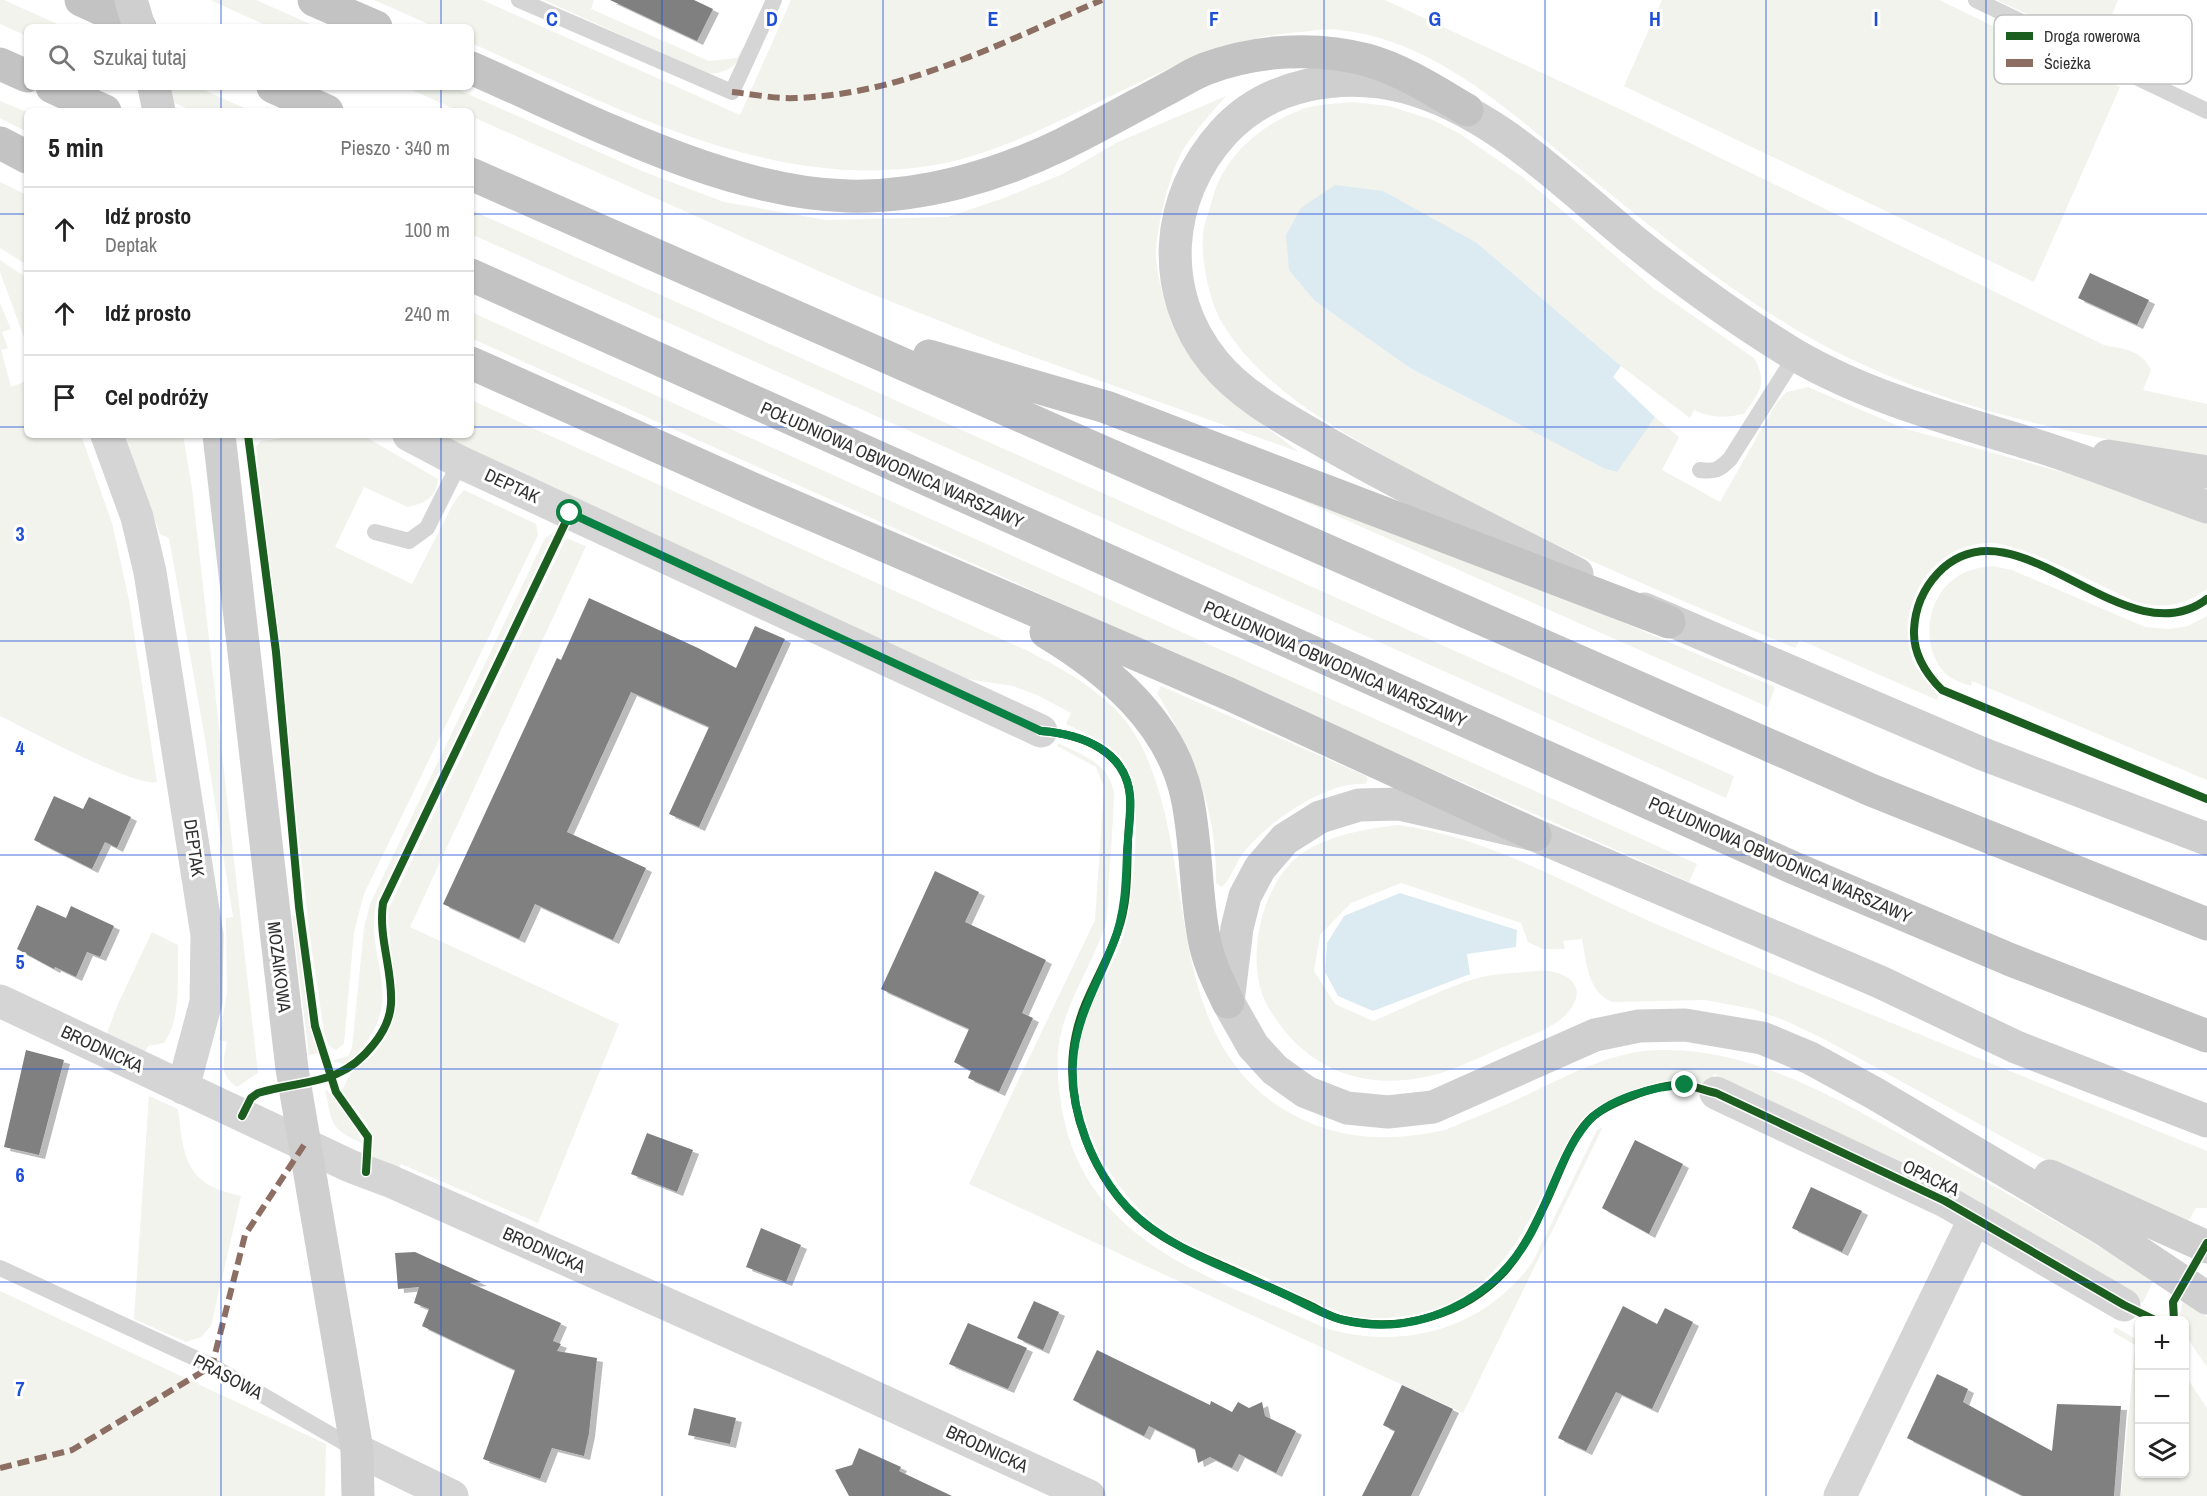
<!DOCTYPE html>
<html lang="pl">
<head>
<meta charset="utf-8">
<style>
	body { margin:0; font-family:"Archivo Narrow",sans-serif; background:#f6f6f6; color:#222 }
	.controls { position:absolute; right:18px; bottom:18px; display:grid; overflow:hidden; border-radius:9px; box-shadow:0 2px 4px #0004 }
	.controls button { width:54px; height:54px; display:grid; place-items:center; padding:0; border:0; border-bottom:2px solid #e0e0e0; background:#fff; color:#222; font:30px sans-serif }
	.stop { position:absolute; width:18px; height:18px; margin:-14px; border:4px solid #0b8043; border-radius:50%; background:#fff }
	.stop.end { background:#0b8043; border-color:#fff; box-shadow:0 2px 6px #0008 }
	.list { margin:0; padding:0; list-style:none }
	h2 { display:flex; justify-content:space-between; align-items:center; height:78px; margin:0; padding:0 24px; font-size:26px }
	h2 small { font-size:20px; font-weight:400; color:#767676 }
	.list li { display:grid; grid-template-columns:39px 1fr auto; gap:18px; align-items:center; box-sizing:border-box; height:84px; padding:0 24px; border-top:2px solid #e0e0e0 }
	.list b { display:block; font-size:22px; white-space:nowrap }
	.list p { margin:0; font-size:20px; white-space:nowrap; color:#767676 }
	.list em { font-size:20px; font-style:normal; color:#767676 }
	.icon { flex:none; width:33px; height:33px; fill:none; stroke:currentColor; stroke-width:2; stroke-linecap:round; stroke-linejoin:round }
	.map { position:relative; flex:none; width:2207px; height:1496px; overflow:hidden }
	.search { position:absolute; background:#fff; box-shadow:0 2px 4px #0004; left:24px; top:24px; width:450px; height:66px; display:flex; align-items:center; gap:15px; box-sizing:border-box; padding:0 21px; border-radius:9px; color:#767676; font-size:22px }
	.panel { position:absolute; background:#fff; box-shadow:0 2px 4px #0004; left:24px; top:108px; width:450px; height:330px; border-radius:9px }
	.map>svg:first-child { display:block }
	.green { fill:#f1f3ec }
	.water { fill:#dcebf1 }
	.building { fill:#808080; filter:url(#shadow) }
	.lines { fill:none; stroke-linecap:round; stroke-linejoin:round }
	.lane { stroke:#d5d5d5; stroke-width:16 }
	.street { stroke:#d5d5d5; stroke-width:33 }
	.secondary { stroke:#cfcfcf; stroke-width:33 }
	.highway { stroke:#c3c3c3; stroke-width:33 }
	.secondary-bridge { stroke:#cfcfcf; stroke-width:33 }
	.quiet { stroke:#8d6e63; stroke-width:6; stroke-dasharray:12 6; stroke-linecap:butt }
	.cycleway-casing { stroke:#fff; stroke-width:11 }
	.cycleway { stroke:#1b5e20; stroke-width:8 }
	.route { stroke:#0b8043; stroke-width:8 }
	.grid { fill:none; stroke:#1d4ed8; stroke-width:1.5; stroke-opacity:0.55 }
	.labels { text-anchor:middle; stroke-width:6; stroke-linejoin:round; paint-order:stroke }
	.street-label { font-size:18px; fill:#313131; stroke:#fff }
	.key { fill:#fff; stroke:#c1c1c1; stroke-width:1.5 }
	.key-label { font-size:16px; fill:#313131 }
	.grid-label { font-size:20px; text-anchor:middle; font-weight:bold; fill:#1d4ed8; stroke:#fff; stroke-width:6; stroke-linejoin:round; paint-order:stroke }
</style>
</head>
<body>
<div class="map">
<svg width="2207" height="1496" viewBox="0 0 2207 1496">
	<defs>
		<filter id="shadow"><feDropShadow dx="6" dy="4" stdDeviation="0" flood-color="#0004"/></filter>
	</defs>
	<rect width="100%" height="100%" fill="#fff"/>
	<path class="green" d="M0,0H4L64,27H27V36L0,24Z
		M210,0H256L317,27H270Z
		M374,0H482L740,115L791,0H1385L1624,111L2104,345C2124,349 2142,350 2151,370L2143,390L2207,404V458C2063,433 1916,403 1790,326C1719,283 1656,231 1591,178C1517,119 1439,40 1339,30C1327,28 1313,31 1301,32C1220,37 1151,78 1078,112C1033,134 985,156 935,165C771,193 616,107 471,43V27H435Z
		M544,0H594L591,9L709,61L737,58L742,49L746,52C734,67 727,73 708,74Z
		M1662,0H1939L2120,87L2034,282L1624,86Z
		M1997,0H2118L2098,48Z
		M138,87H197L251,111H193Z
		M405,87H452L642,171L724,202L826,220L948,217L1004,198L1063,174L1118,142L1226,96C1209,116 1188,137 1177,162C1167,185 1156,231 1156,256C1157,279 1169,324 1182,343C1212,389 1257,420 1299,452L1003,346L857,288L471,116V111H459Z
		M0,101L27,112V132L0,118Z
		M1352,102L1389,106L1433,120L1460,134L1524,178L1653,288L1754,358C1768,383 1760,392 1744,414C1725,418 1711,418 1694,410L1690,418L1621,366L1477,243L1315,301L1410,368L1605,469L1616,472L1655,417L1679,437L1662,470L1720,502L1777,402L1787,392L1808,387L1903,428L2131,491L2207,517V589C2183,607 2161,609 2133,601C2101,586 2020,542 1989,543C1932,544 1895,605 1912,658C1917,672 1929,684 1938,695L1937,700L1800,640L1795,648C1658,591 1520,534 1391,460C1330,425 1263,388 1224,326C1209,303 1199,254 1204,227C1207,216 1211,205 1214,194C1226,154 1265,122 1303,109C1318,104 1336,104 1352,102Z
		M0,182L27,195V265L0,248Z
		M471,210L1734,776L1726,798L471,234Z
		M0,260L27,278L25,340L0,272Z
		M0,303L11,329L2,332L8,348L1,350L11,387L27,381V435H81L112,523L129,600L157,782C134,787 27,729 0,716Z
		M471,312L1697,864L1689,882L1312,716L471,338Z
		M471,400L1028,651C1070,673 1116,698 1139,741C1201,858 1157,1036 1288,1112C1338,1141 1390,1142 1445,1130C1475,1118 1504,1106 1533,1092C1573,1073 1615,1050 1661,1050C1760,1048 1850,1107 1934,1153C2008,1194 2082,1235 2154,1280L2143,1302L2134,1305L1930,1178L1714,1074L1708,1085C1674,1077 1668,1080 1635,1092C1620,1098 1603,1102 1590,1113C1574,1125 1566,1148 1557,1166C1523,1234 1495,1301 1410,1315C1388,1319 1363,1320 1342,1313C1314,1303 1288,1288 1262,1276C1223,1258 1176,1244 1145,1215C1096,1168 1064,1095 1084,1027C1093,996 1111,970 1122,940C1133,908 1138,832 1135,797C1134,783 1129,767 1120,756C1106,741 1084,733 1066,724L1071,713L1037,695L1013,686L968,679L572,500L437,435H471Z
		M125,435H183L192,488L258,1073L237,1087C219,1075 223,1062 227,1042L219,1040L227,993L226,918L233,917L204,733L169,538L160,534Z
		M308,435H362L438,479C436,498 425,503 408,507L364,487L335,547L412,584L454,502L464,490L536,524L538,535L364,894L354,932L344,1044L336,1050L329,1046L324,1032L309,930L256,446L261,441Z
		M1258,481L1516,577L1775,687L1768,707Z
		M554,532L377,901C363,952 403,992 367,1041C360,1051 354,1058 343,1064L332,1061L348,1056L352,1048L364,928L370,904L545,538Z
		M566,538L586,546L410,927L619,1024L538,1223L401,1164L398,1172L372,1157C377,1124 358,1116 342,1090L350,1074L373,1055L388,1035L397,1004L387,912Z
		M1992,566L2012,570L2145,627L2170,629L2188,626L2207,616V780L1972,681L1971,686C1962,683 1953,680 1946,674C1920,649 1926,599 1954,579C1965,570 1978,568 1992,566Z
		M1161,686L1366,776L1368,780L1365,784C1326,781 1267,823 1244,852C1235,863 1232,878 1222,887L1216,883C1217,809 1194,755 1157,693Z
		M1058,743C1083,755 1112,765 1114,796C1113,823 1111,851 1109,878C1108,896 1109,916 1103,932C1090,967 1070,997 1061,1033C1055,1057 1058,1086 1062,1110C1087,1246 1215,1278 1325,1328C1403,1351 1483,1330 1532,1263L1597,1130L1603,1127L1463,1413L969,1184L1095,920L1104,787L1096,767L1057,746Z
		M1398,825C1489,836 1579,891 1663,927C1843,1005 2026,1077 2207,1151V1208H2196L2185,1226L2032,1153L1824,1039L1786,1021L1753,1009L1705,1000L1612,1002C1587,991 1587,963 1582,939L1563,941L1565,949H1543L1528,942L1521,923L1401,883L1351,903L1320,935L1314,971L1335,1004L1373,1021C1407,1007 1440,990 1474,979C1494,973 1517,973 1537,971C1555,969 1584,978 1575,1001C1565,1026 1530,1035 1508,1045C1489,1053 1469,1063 1450,1070C1375,1096 1306,1075 1267,1005C1243,960 1262,877 1307,850C1334,834 1367,829 1398,825Z
		M296,915L310,1023L318,1053L309,1055L292,916Z
		M152,932L178,945C177,975 182,1018 164,1043L148,1046L143,1057L105,1039L117,1006Z
		M325,1089C333,1094 361,1133 362,1143C329,1129 332,1122 325,1089Z
		M149,1096L178,1109C184,1159 185,1184 241,1196L211,1326L201,1337L186,1342L134,1319Z
		M0,1291L326,1444L325,1496H0Z
		M2186,1297L2207,1317V1367L2185,1335L2184,1320H2179L2182,1304Z
		M2115,1327L2139,1341L2140,1474H2184L2185,1375L2207,1408V1496H2121L2135,1345L2113,1332Z"/>
	<path class="water" d="M1335,185L1383,191L1477,243L1621,366L1613,377L1655,417L1617,472L1605,469L1410,368L1315,301L1289,270L1286,235L1301,208Z
		M1400,893L1517,930L1516,947L1467,954L1470,974L1373,1011L1338,996L1325,972L1327,943L1344,916Z"/>
	<path class="building" d="M610,0H694L713,9L697,41Z
		M2090,273L2149,300L2137,325L2078,298Z
		M589,598L698,648L736,668L755,626L785,639L699,827L669,814L709,727L631,692L567,832L646,868L613,940L535,904L519,939L443,904L557,658L561,660Z
		M54,796L83,809L89,797L131,817L117,848L105,842L92,869L34,840Z
		M935,871L979,892L965,922L1046,960L1022,1013L1033,1018L999,1092L968,1078L971,1071L954,1062L969,1029L881,989Z
		M37,905L66,918L71,906L114,926L100,957L87,952L76,977L55,967L54,969L17,949Z
		M26,1050L64,1060L39,1155L4,1147Z
		M647,1133L693,1150L677,1192L631,1174Z
		M1635,1140L1683,1164L1649,1234L1602,1208Z
		M1811,1187L1862,1211L1842,1252L1792,1228Z
		M761,1228L801,1245L786,1282L746,1267Z
		M415,1252L481,1282L470,1283L561,1323L553,1341L561,1344L557,1351L597,1358L589,1433L584,1456L552,1448L540,1479L483,1459L515,1370L422,1326L429,1309L414,1303L419,1287L398,1289L395,1253Z
		M1034,1301L1059,1312L1043,1350L1017,1338Z
		M1623,1306L1657,1324L1665,1308L1693,1322L1652,1409L1616,1392L1586,1451L1558,1438Z
		M968,1323L1027,1348L1008,1389L949,1364Z
		M1097,1350L1210,1405L1211,1401L1232,1412L1238,1402L1249,1408L1262,1402L1265,1416L1296,1431L1276,1473L1239,1454L1232,1468L1210,1457L1198,1463L1195,1449L1149,1426L1144,1436L1073,1400Z
		M1937,1374L1968,1389L1963,1402L2052,1451L2057,1404L2121,1406L2114,1496H2023L1907,1438Z
		M1402,1385L1453,1409L1411,1496H1362L1395,1431L1383,1425Z
		M694,1408L736,1418L730,1444L688,1435Z
		M859,1448L901,1467L899,1471L952,1496H849L835,1470L852,1465Z"/>
	<g class="lines">
		<path class="lane" d="M519,0L732,92L774,0
			M1976,0L2207,111
			M1700,470C1715,472 1719,470 1730,459L1796,355
			M375,532L409,541L427,528L460,462
			M0,1268L212,1366L357,1450"/>
		<path class="street" d="M107,435L137,517L150,572L207,935L206,1002L183,1088
			M409,435L460,462L1041,731
			M0,1001L350,1166L390,1181L824,1374L1089,1496
			M1716,1093L1945,1201L2124,1305
			M357,1450L452,1496
			M1840,1496L1975,1218"/>
		<path class="secondary" d="M154,87L159,111
			M219,435L292,1069L357,1450L358,1496
			M2108,456L2207,472
			M1577,574C1494,532 1411,491 1330,445C1291,422 1243,398 1214,362C1157,292 1165,197 1223,133C1268,83 1342,71 1405,87C1495,111 1564,184 1634,241C1685,282 1739,321 1795,355C1871,399 1955,420 2038,446C2095,464 2151,487 2207,507
			M1644,609L1983,754L2207,839
			M2207,1121L2016,1047L1880,982L1535,835L1399,804L1359,805L1320,817L1285,839L1260,868L1245,896L1237,928L1228,1002L1253,1046L1275,1070L1306,1092L1347,1108L1388,1112L1433,1107L1595,1035L1639,1026L1685,1025L1762,1038L1810,1058L1874,1093L2105,1230L2207,1298
			M2050,1176L2207,1247"/>
		<path class="highway" d="M81,0L140,27
			M314,0L376,27
			M0,64L27,76
			M471,68C584,117 724,193 848,196C921,198 997,176 1063,144C1098,127 1133,107 1167,89C1179,83 1192,74 1205,69C1256,50 1315,46 1367,60C1403,70 1436,92 1467,110
			M52,87L105,111
			M273,87L327,111
			M0,143L27,157
			M471,174L1871,790L2207,924
			M471,275L1794,868L2011,960L2207,1036
			M929,356L1106,407L1669,622
			M471,363L753,489L1229,694L1535,835
			M1046,632C1109,670 1171,722 1187,797C1197,844 1195,892 1204,938C1208,961 1218,981 1228,1002"/>
		<path class="secondary-bridge" d="M131,0L139,27"/>
		<path class="quiet" d="M732,92C752,94 775,99 795,98C903,95 1005,41 1102,0
			M0,1468L72,1450L212,1366L245,1235L304,1145"/>
		<defs>
			<path id="cycleway" d="M248,435L276,652L299,907L315,1026L336,1092L368,1137L366,1172
				M2207,599C2125,662 2015,493 1938,573C1923,589 1915,608 1914,630C1913,653 1926,674 1942,690L2207,799
				M1041,731C1081,734 1128,751 1130,798C1131,813 1128,828 1128,843C1127,864 1128,887 1124,907C1117,952 1085,990 1076,1034C1061,1101 1093,1183 1146,1225C1172,1245 1203,1257 1232,1270C1258,1282 1283,1293 1309,1305C1320,1310 1332,1318 1344,1320C1401,1333 1464,1315 1504,1272C1523,1251 1535,1225 1547,1200C1559,1175 1569,1141 1589,1120C1606,1103 1660,1083 1684,1085C1695,1086 1706,1091 1716,1093L1945,1201L2124,1305L2155,1320
				M242,1116L251,1098L258,1093C304,1079 340,1087 373,1045C383,1033 390,1020 391,1004C393,970 378,938 383,903L570,513
				M2174,1320L2173,1302L2207,1243"/>
		</defs>
		<use href="#cycleway" class="cycleway-casing"/>
		<use href="#cycleway" class="cycleway"/>
	</g>
	<g class="lines">
		<path class="route" d="M570,513L1041,731C1081,734 1125,750 1130,795C1132,813 1128,833 1127,851C1126,884 1125,914 1113,944C1098,984 1075,1019 1073,1063C1070,1113 1093,1170 1127,1207C1167,1249 1228,1268 1280,1292C1300,1301 1322,1315 1343,1320C1418,1338 1494,1300 1530,1235C1550,1199 1561,1154 1587,1123C1608,1098 1655,1086 1685,1085"/>
	</g>
	<path class="grid" d="M221,0V27M441,0V27M662,0V1496M883,0V1496M1104,0V1496M1324,0V1496M1545,0V1496M1766,0V1496M1986,0V1496M221,87V111M441,87V111M0,214H27M471,214H2207M0,427H27M471,427H2207M221,435V1496M441,435V1496M0,641H2207M0,855H2207M0,1069H2207M0,1282H2207"/>
	<g class="labels">
		<g class="street-label">
			<text transform="translate(892 465) rotate(24)" y="6">POŁUDNIOWA OBWODNICA WARSZAWY</text>
			<text transform="translate(512 486) rotate(25)" y="6">DEPTAK</text>
			<text transform="translate(1335 664) rotate(24)" y="6">POŁUDNIOWA OBWODNICA WARSZAWY</text>
			<text transform="translate(194 848) rotate(82)" y="6">DEPTAK</text>
			<text transform="translate(1780 860) rotate(24)" y="6">POŁUDNIOWA OBWODNICA WARSZAWY</text>
			<text transform="translate(279 967) rotate(83)" y="6">MOZAIKOWA</text>
			<text transform="translate(102 1049) rotate(25)" y="6">BRODNICKA</text>
			<text transform="translate(1931 1178) rotate(26)" y="6">OPACKA</text>
			<text transform="translate(544 1250) rotate(24)" y="6">BRODNICKA</text>
			<text transform="translate(228 1377) rotate(28)" y="6">PRASOWA</text>
			<text transform="translate(987 1449) rotate(25)" y="6">BRODNICKA</text>
		</g>
	</g>
	<rect x="1994" y="15" width="198" height="69" rx="9" class="key"/>
	<rect x="2006" y="32" width="27" height="8" fill="#1b5e20"/>
	<rect x="2006" y="59" width="27" height="8" fill="#8d6e63"/>
	<g class="key-label">
		<text x="2044" y="42">Droga rowerowa</text>
		<text x="2044" y="69">Ścieżka</text>
	</g>
	<g class="grid-label">
		<text x="552" y="26">C</text>
		<text x="772" y="26">D</text>
		<text x="993" y="26">E</text>
		<text x="1214" y="26">F</text>
		<text x="1435" y="26">G</text>
		<text x="1655" y="26">H</text>
		<text x="1876" y="26">I</text>
		<text x="20" y="541">3</text>
		<text x="20" y="755">4</text>
		<text x="20" y="969">5</text>
		<text x="20" y="1182">6</text>
		<text x="20" y="1396">7</text>
	</g>
</svg>
<div class="controls">
<button>+</button>
<button>−</button>
<button><svg class="icon" aria-label="layers" viewBox="0 0 24 24"><path d="M12 4l9 5-9 5-9-5zM3 14l9 5 9-5"/></svg></button>
</div>
<div class="stop" style="left:570px;top:513px"></div>
<div class="stop end" style="left:1685px;top:1085px"></div>
<div class="search"><svg class="icon" aria-label="search" viewBox="0 0 24 24"><circle cx="10" cy="10" r="6"/><path d="M15 15l6 6"/></svg>Szukaj tutaj</div>
<section class="panel">
<h2>5 min<small>Pieszo · 340 m</small></h2>
<ul class="list">
<li><svg class="icon" aria-label="ahead" viewBox="0 0 24 24"><path d="M12 20V5M6 11l6-6 6 6"/></svg><div><b>Idź prosto</b><p>Deptak</p></div><em>100 m</em></li>
<li><svg class="icon" aria-label="ahead" viewBox="0 0 24 24"><path d="M12 20V5M6 11l6-6 6 6"/></svg><div><b>Idź prosto</b></div><em>240 m</em></li>
<li><svg class="icon" aria-label="arrive" viewBox="0 0 24 24"><path d="M6 21V4h12l-3 4 3 4H6"/></svg><div><b>Cel podróży</b></div></li>
</ul>
</section>
</div>
</body>
</html>
